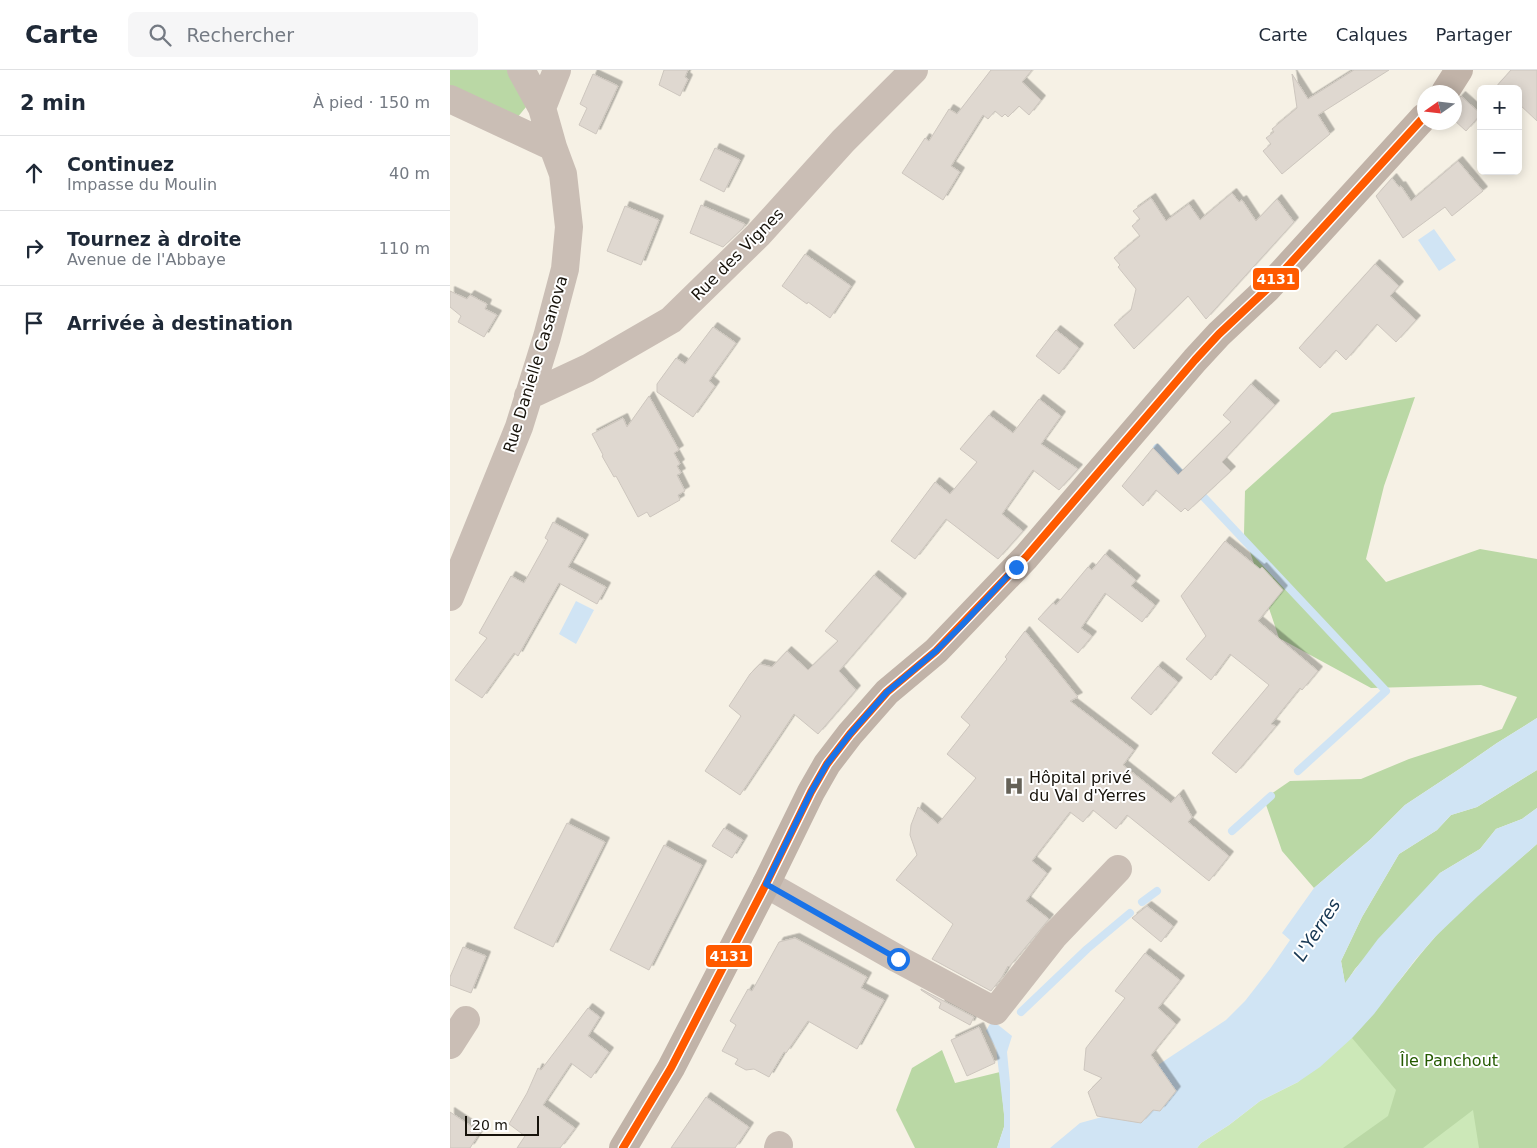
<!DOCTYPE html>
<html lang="fr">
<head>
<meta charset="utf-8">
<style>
	body { margin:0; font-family:"DejaVu Sans",sans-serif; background:#f6f6f7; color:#1f2937 }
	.controls { position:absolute; right:15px; top:15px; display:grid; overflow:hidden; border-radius:8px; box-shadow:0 2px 12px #0003 }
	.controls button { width:45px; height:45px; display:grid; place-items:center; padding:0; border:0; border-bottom:1px solid #e0e1e3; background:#fff; color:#1f2937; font:25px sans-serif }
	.compass { position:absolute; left:967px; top:15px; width:45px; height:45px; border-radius:50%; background:#fff; box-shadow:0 2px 12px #0003; rotate:256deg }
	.scale { position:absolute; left:15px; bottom:12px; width:74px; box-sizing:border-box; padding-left:5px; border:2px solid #17130b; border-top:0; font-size:14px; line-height:18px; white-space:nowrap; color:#17130b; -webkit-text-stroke:4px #fff; paint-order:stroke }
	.stop { position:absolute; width:15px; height:15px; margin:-11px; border:4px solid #1a73e8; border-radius:50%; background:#fff }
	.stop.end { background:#1a73e8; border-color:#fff; box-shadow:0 1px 5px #0008 }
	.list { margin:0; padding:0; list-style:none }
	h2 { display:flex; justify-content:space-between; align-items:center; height:65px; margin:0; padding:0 20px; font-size:21px }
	h2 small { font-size:16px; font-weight:400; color:#747a83 }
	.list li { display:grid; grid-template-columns:32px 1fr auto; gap:15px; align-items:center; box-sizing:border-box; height:75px; padding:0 20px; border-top:1px solid #e0e1e3 }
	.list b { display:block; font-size:19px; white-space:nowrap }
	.list p { margin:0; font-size:16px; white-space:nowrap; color:#747a83 }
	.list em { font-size:16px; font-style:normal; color:#747a83 }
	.icon { flex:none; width:28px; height:28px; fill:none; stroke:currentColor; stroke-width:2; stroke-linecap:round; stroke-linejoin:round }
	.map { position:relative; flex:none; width:1087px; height:1078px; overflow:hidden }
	header { display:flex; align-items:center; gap:30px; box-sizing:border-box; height:70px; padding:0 25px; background:#fff; border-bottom:1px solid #e0e1e3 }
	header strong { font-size:24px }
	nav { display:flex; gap:28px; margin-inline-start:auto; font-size:18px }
	.search { width:350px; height:45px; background:#f6f6f7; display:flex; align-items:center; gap:12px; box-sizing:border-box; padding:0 18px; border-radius:8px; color:#747a83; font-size:19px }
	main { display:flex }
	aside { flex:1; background:#fff }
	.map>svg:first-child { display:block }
	.green { fill:#cce8b8 }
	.forest { fill:#bad8a5 }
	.water { fill:#d0e4f4 }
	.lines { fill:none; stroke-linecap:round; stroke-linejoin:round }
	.stream { stroke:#d0e4f4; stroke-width:8 }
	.building { fill:#dfd8d0; stroke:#cdc6be; filter:url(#shadow) }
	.street { stroke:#cabeb5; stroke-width:28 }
	.secondary { stroke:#c1b3a8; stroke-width:28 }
	.bus-1-casing { stroke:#fff; stroke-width:11 }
	.bus-1 { stroke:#ff5a00; stroke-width:8 }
	.route { stroke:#1a73e8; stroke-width:6 }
	.labels { text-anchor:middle; stroke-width:4; stroke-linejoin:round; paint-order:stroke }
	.street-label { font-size:16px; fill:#17130b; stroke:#fff }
	.poi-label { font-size:16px; fill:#17130b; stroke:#fff; text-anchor:start }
	.park-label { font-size:16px; fill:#245a00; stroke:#fff }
	.water-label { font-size:18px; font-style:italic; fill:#163652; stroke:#fff }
	.line-badge { stroke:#fff; stroke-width:2 }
	.badge-label { font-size:14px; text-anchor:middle; font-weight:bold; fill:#fff }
</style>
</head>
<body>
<header>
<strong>Carte</strong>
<div class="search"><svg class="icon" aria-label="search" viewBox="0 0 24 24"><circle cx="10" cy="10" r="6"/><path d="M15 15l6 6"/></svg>Rechercher</div>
<nav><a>Carte</a><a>Calques</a><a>Partager</a></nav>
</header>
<main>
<aside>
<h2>2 min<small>À pied · 150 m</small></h2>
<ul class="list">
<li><svg class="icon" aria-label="ahead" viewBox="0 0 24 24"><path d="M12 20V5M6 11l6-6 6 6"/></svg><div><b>Continuez</b><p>Impasse du Moulin</p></div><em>40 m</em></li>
<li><svg class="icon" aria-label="right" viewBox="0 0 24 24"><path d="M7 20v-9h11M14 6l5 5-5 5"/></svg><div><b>Tournez à droite</b><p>Avenue de l'Abbaye</p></div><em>110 m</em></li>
<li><svg class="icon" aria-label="arrive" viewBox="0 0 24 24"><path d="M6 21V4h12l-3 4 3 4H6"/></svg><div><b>Arrivée à destination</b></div></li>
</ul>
</aside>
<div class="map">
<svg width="1087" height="1078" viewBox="0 0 1087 1078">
	<defs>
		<filter id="shadow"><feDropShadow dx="4.5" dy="-4.5" stdDeviation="0" flood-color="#0004"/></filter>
	</defs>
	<rect width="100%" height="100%" fill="#f6f1e5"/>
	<path class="green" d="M1087,774V1078H747L751,1073L779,1055L810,1031L848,1012Z"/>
	<path class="forest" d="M0,0H86L76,37L62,54L0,23Z
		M965,327L934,416L916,489L936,512L1030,479L1087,489V648L1047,673L1008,700L955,735L921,769L864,818L832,781L814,729L840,711L911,709L959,689L1052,659L1067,627L1031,615L921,618L829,568L794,464L795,421L882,343Z
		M1087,700V738L1072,749L1046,759L1030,779L990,803L905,899L895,914L891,891L912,847L949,784L987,760L1001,745L1027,737Z
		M1087,774V1078H1029L1023,1040L973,1078H893L938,1046L946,1020L902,968C932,936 956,900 985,867C1016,833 1053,804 1087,774Z
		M492,980L505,1013L550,1002L554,1044V1057L547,1078H465L446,1040L462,998Z"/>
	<path class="water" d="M984,159L1006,190L989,201L968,170Z
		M126,531L144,540L126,574L109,564Z
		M1087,648V700L1027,737L1001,745L987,760L949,784L912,847L891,891L895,913L928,869L990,803L1030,779L1046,759L1072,749L1087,738V774L1028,826L986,866L965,890L924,944L902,968L870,997L848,1012L810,1031L779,1055L751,1073L747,1078H600L630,1053L652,1047L653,1035L688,1004L708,995L776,950L795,931L820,899L840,870L832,863L864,818L921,769L955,735L1008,700L1047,673Z
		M542,950L562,966L557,982L560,1013V1078H547L554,1057V1044L546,978L536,961Z"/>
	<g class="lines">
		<path class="stream" d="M707,378L736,409
			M748,421L936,621L848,701
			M782,761L821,726
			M692,832L707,821
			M571,942L637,879L680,843"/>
	</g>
	<path class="building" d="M214,0H238L235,7L238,9L230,26L209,15Z
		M541,0H582L572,12L591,30L579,45L569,36L558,47L555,44L552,47L545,41L538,49L533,45L501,96L510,102L493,130L452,103L475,68L479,71L499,39L507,44Z
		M904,0H939L868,45L880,64L832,104L813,81L821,74L816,68L824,62L822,59L847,38L842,4L858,29Z
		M1061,0H1087V51L1068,33V19H1044Z
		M143,4L168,16L146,64L129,55L137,38L130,34Z
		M1011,26L1031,44L1016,61L1004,50V34Z
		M265,78L290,90L274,122L250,110Z
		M1008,91L1033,121L1002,146L995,137L953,168L926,126L942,108L949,117L951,116L961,131Z
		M782,123L789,132L792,130L806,151L827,129L844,152L756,249L738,226L684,279L664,255L681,240L686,219L668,197L670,195L664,188L690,166L682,156L690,149L683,141L701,128L716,151L739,134L750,150Z
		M251,135L295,154L293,158L273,177L240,163Z
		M175,136L209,150L191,195L157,181Z
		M355,184L401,216L380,248L358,232L357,234L332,216Z
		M925,194L949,216L940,226L966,250L946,272L927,254L896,290L886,280L870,298L849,278Z
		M0,221L17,229L20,225L37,234L35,239L47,245L34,267L8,252L11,246L0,237Z
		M263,257L286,273L259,311L265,316L243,347L207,322V314L226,288L235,294Z
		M606,260L629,278L609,304L586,286Z
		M801,314L825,335L772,392L781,401L738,441L735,438L731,442L706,420L693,436L672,416L703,378L728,405L781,352L773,345Z
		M199,326L229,380L224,383L230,394L227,396L231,403L227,405L235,421L228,425L230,430L200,447L197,442L188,447L166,406L164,407L152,386L153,385L142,364L173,348L177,357Z
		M589,329L611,346L591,374L628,399L609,420L583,400L552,444L573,461L548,489L496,449L465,489L441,471L485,412L500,424L527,392L510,379L539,345L563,363Z
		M103,452L134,469L118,497L156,517L147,534L109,513L68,586L64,583L32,628L5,610L37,568L29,563L61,506L74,513L98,470L95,468Z
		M775,471L810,499L812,497L833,520L808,551L868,601L852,620L850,618L821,654L826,656L786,703L762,683L819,615L780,584L761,610L736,589L756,566L731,526Z
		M655,484L686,510L681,516L705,535L692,552L655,523L631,558L642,566L628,583L588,549L603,533L606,535L612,528L638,497L642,500Z
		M424,505L452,528L389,601L406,620L368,664L344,644L290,725L255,701L291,646L279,636L300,604L310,594L322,597L337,581L358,600L388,571L375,561Z
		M575,561L628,627L620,631L684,680L673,695L721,733L729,724L742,747L738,752L779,786L759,811L677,745L666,759L643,740L633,752L620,742L582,791L597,803L576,831L599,849L559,897L558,896L552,907L541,921L482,889L503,854L446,810L467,785L460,765L461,755L468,737L488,754L526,708L497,684L520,655L511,647L557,589L555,587Z
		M708,596L728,612L701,645L681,628Z
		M117,753L155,772L103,877L64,858Z
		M274,758L293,770L282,788L262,776Z
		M214,775L252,795L199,900L160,880Z
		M697,836L723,856L711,872L682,848Z
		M345,868L417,907L411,918L434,930L407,979L358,951L336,983L334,982L319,1007L304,999L296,1000L285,994L288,989L272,981L286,955L280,951L298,919L302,921L329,872Z
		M13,877L36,886L21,923L0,915V907Z
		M695,883L730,910L708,938L726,954L701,985L726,1021L710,1041L703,1040L691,1053L647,1046L638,1022L652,1008L634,1000L636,978L675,928L665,921Z
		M471,919L524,947L520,955L489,938L491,933L471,920Z
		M138,938L150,947L138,966L159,982L141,1008L121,993L93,1035L125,1058L110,1078H67L75,1066L59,1054L77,1023L88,998L91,1000Z
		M529,957L545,993L517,1006L501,970Z
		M256,1027L299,1057L285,1078H221Z
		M0,1042L30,1062L20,1078H0Z"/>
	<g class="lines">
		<path class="street" d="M0,29L103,77
			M92,38L107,0
			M78,326L138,298L221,250L308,165L393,71L464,0
			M0,527L69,357L97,267L115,199L119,157L113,104L103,77L92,38L71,0
			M316,814L448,889L545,941L604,866L668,799
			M0,975L16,950
			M328,1078L329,1075"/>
		<path class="secondary" d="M995,22L1009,0
			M173,1078L221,998L316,814L361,722L377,694L400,664L437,622L486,581L576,487L745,290L769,264L817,219L974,47"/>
		<defs>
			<path id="bus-1" d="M173,1078L221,998L316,814L361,722L377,694L400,664L437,622L486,581L576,487L745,290L769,264L817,219L974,47"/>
		</defs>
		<use href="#bus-1" class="bus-1-casing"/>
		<use href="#bus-1" class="bus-1"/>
	</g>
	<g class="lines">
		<path class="route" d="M448,889L316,814L361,722L377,694L400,664L437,622L486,581L512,555L566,497"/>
	</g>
	<defs>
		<symbol id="hospital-bare" viewBox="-9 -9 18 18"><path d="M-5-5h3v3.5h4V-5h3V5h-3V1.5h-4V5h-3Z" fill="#656157" stroke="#fff" stroke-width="2.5" paint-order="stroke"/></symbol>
	</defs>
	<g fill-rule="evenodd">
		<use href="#hospital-bare" x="550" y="702" width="28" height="28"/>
	</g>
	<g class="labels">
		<g class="street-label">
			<text transform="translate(287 184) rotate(-45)" y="6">Rue des Vignes</text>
			<text transform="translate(85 294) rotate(-73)" y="6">Rue Danielle Casanova</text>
		</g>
		<g class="poi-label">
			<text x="579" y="713">Hôpital privé<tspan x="579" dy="18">du Val d'Yerres</tspan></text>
		</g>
		<g class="park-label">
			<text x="999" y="996">Île Panchout</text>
		</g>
		<g class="water-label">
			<text transform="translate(867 860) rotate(-57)" y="6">L'Yerres</text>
		</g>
	</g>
	<g class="line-badge">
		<rect x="802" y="197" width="48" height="24" rx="5" fill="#ff5a00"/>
		<rect x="255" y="874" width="48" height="24" rx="5" fill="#ff5a00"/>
	</g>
	<g class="badge-label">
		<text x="826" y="214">4131</text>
		<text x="279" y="891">4131</text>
	</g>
</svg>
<div class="controls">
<button>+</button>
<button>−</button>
</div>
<svg class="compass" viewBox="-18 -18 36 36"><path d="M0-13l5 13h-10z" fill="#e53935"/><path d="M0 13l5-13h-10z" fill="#747a83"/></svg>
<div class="scale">20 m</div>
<div class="stop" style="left:448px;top:889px"></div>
<div class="stop end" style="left:566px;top:497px"></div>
</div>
</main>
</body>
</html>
